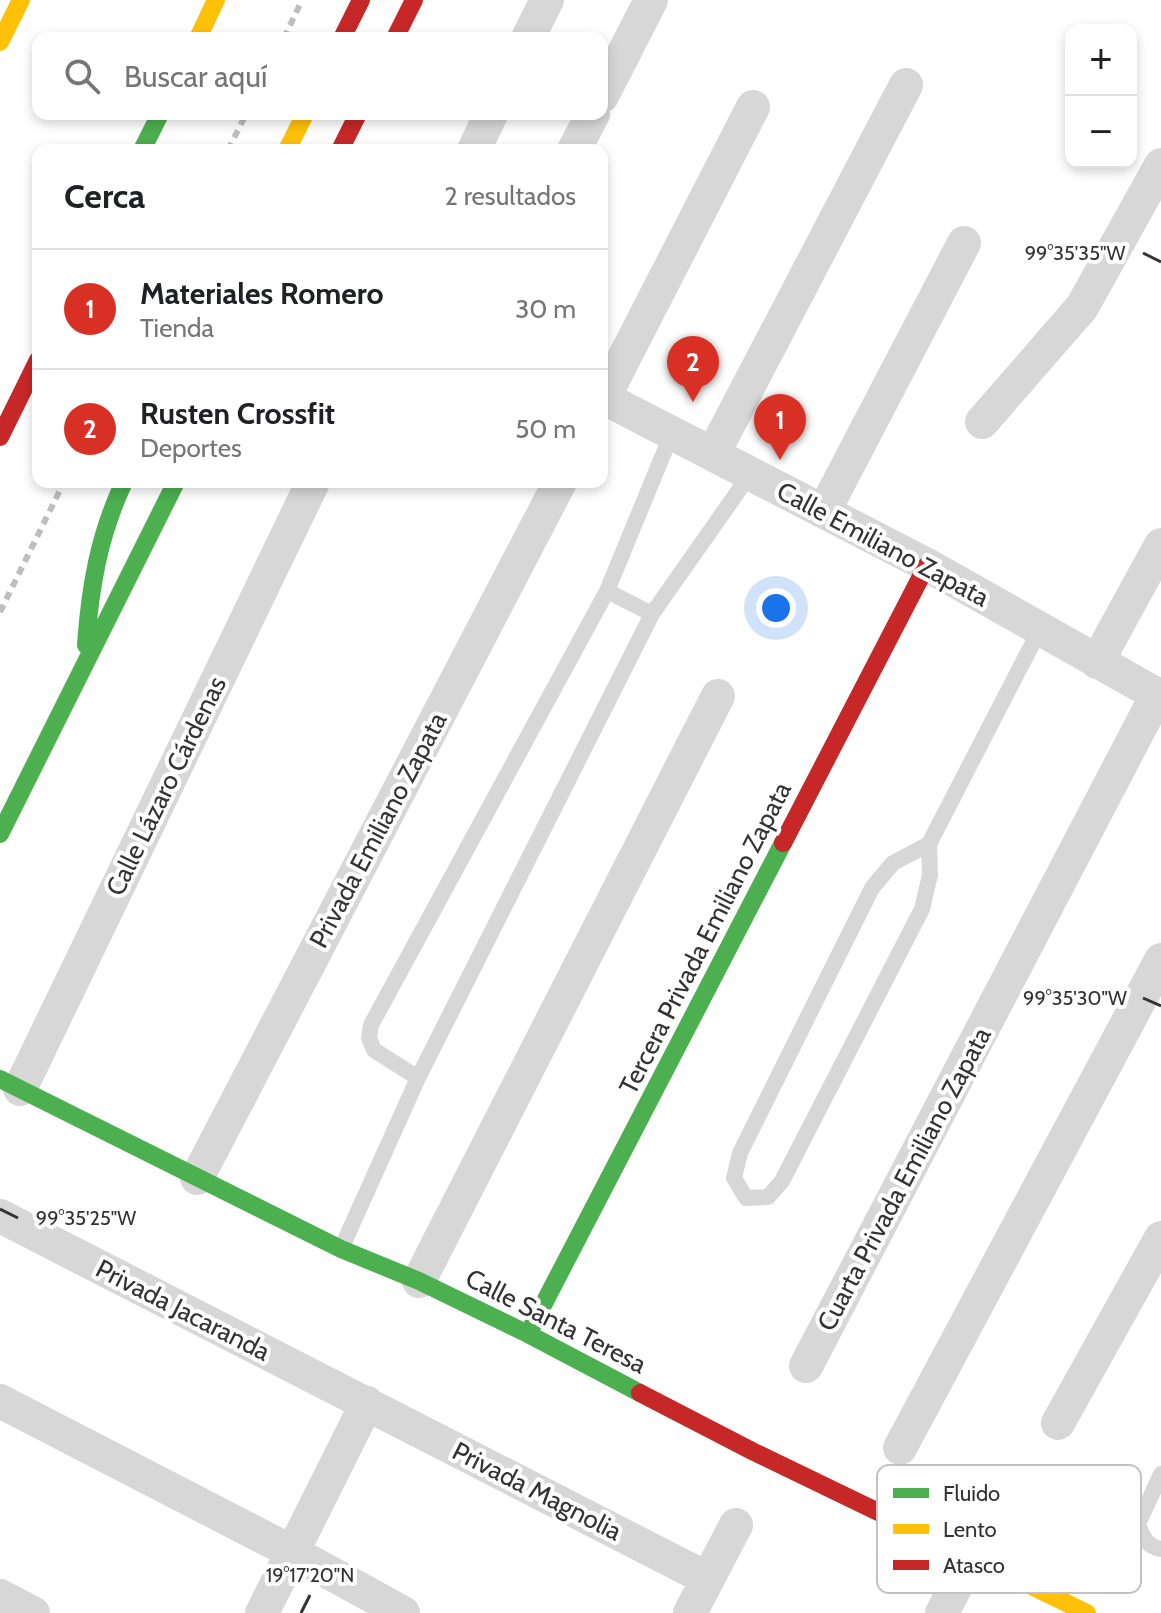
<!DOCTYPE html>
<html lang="es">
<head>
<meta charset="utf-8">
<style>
	body { margin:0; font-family:Cabin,sans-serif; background:#f2f2f2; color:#202124 }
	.controls { position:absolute; right:24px; top:24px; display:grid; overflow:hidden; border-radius:16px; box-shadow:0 4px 12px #0003 }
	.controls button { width:72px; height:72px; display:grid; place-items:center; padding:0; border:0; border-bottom:2px solid #e0e0e0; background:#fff; color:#202124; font:40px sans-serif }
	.you { position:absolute; left:776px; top:608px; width:28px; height:28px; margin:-20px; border:6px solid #fff; border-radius:50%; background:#1a73e8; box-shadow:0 0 0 12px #1a73e833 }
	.badge { display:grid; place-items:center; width:52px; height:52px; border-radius:50%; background:#d93025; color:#fff; font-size:26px; font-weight:700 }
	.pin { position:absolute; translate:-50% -66px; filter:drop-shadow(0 2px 4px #0008) }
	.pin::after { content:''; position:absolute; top:42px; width:28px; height:24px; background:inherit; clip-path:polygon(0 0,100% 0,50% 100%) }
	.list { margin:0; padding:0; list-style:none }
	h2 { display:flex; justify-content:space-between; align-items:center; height:104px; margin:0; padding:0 32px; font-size:34px }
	h2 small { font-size:26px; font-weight:400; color:#757577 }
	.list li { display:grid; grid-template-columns:52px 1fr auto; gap:24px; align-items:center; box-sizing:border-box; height:120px; padding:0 32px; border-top:2px solid #e0e0e0 }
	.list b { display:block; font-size:30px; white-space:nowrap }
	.list p { margin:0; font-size:26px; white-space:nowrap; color:#757577 }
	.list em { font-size:26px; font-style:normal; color:#757577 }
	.icon { flex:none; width:44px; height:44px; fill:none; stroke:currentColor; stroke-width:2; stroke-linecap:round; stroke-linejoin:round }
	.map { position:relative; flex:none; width:1161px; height:1613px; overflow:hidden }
	.search { position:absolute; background:#fff; box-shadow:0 4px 12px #0003; left:32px; top:32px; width:576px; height:88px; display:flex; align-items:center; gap:20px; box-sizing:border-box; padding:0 28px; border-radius:16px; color:#757577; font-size:30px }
	.panel { position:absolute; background:#fff; box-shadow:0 4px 12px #0003; left:32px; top:144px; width:576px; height:344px; border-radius:16px }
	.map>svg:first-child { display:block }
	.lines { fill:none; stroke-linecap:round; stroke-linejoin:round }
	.lane { stroke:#d7d7d7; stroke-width:16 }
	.street { stroke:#d7d7d7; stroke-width:34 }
	.fast { stroke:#4caf50; stroke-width:18 }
	.slow { stroke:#ffc107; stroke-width:18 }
	.jam { stroke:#c62828; stroke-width:18 }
	.rail { stroke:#bebebe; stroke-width:6; stroke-dasharray:8 6; stroke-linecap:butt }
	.ticks { fill:none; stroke:#333; stroke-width:3 }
	.labels { text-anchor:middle; stroke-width:8; stroke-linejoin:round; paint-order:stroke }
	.street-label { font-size:26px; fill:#333; stroke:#fff }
	.key { fill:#fff; stroke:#c2c2c2; stroke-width:2 }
	.key-label { font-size:22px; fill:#333 }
	.ticks-label { font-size:20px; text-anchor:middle; fill:#333; stroke:#fff; stroke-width:8; stroke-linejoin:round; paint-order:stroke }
</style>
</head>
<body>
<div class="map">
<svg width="1161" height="1613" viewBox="0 0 1161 1613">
	<rect width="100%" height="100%" fill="#fff"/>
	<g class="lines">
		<path class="lane" d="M607,591L652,614
			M929,844L930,875L922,909L782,1181L768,1197L746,1198L734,1178L740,1153L872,888L893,863L929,844L1039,631
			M418,1078L374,1050L369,1038L371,1025L607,591L672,433
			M342,1247L418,1078L652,614L751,473
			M1161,1474L1138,1524C1142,1536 1147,1547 1161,1549"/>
		<path class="street" d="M528,38L547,0
			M602,96L651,0
			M474,150L491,114
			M574,150L593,114
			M602,397L927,565L1161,697
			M602,401L753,107
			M982,422L1082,307L1161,165
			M713,454L906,85
			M824,511L964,243
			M1097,662L1161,545
			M20,1089L313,482
			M197,1178L560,482
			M0,1216L706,1578
			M419,1281L718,696
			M806,1366L1157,695
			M0,1401L292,1552L403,1613
			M1058,1423L1161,1238
			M900,1448L1161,960
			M0,1596L33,1613
			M262,1613L367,1403
			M690,1613L736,1525
			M942,1613L971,1557"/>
		<path class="fast" d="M142,150L160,114
			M86,645C90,587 99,535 124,482
			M0,834L176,482
			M0,1079L341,1249L419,1281L528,1334L640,1393
			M528,1334L783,843"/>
		<path class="slow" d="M198,38L216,0
			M0,42L21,0
			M287,150L305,114
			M988,1565L1087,1613"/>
		<path class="jam" d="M342,38L361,0
			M395,38L414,0
			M340,150L358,114
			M0,437L38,360
			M783,843L927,565
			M640,1393L754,1452L988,1565"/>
		<path class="rail" d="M284,38L302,0
			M228,150L246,114
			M0,612L64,482"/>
	</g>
	<path class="ticks" d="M1143,253L1161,262M1143,998L1161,1006M0,1209L18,1218M301,1613L310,1595"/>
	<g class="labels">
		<g class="street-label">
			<text transform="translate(883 544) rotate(28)" y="9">Calle Emiliano Zapata</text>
			<text transform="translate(166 786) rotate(-64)" y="9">Calle Lázaro Cárdenas</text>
			<text transform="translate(378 830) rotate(-62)" y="9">Privada Emiliano Zapata</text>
			<text transform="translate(705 938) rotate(-63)" y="9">Tercera Privada Emiliano Zapata</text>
			<text transform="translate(904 1179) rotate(-62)" y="9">Cuarta Privada Emiliano Zapata</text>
			<text transform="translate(183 1310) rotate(27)" y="9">Privada Jacaranda</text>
			<text transform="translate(556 1321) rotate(27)" y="9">Calle Santa Teresa</text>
			<text transform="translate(537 1491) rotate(27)" y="9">Privada Magnolia</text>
		</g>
	</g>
	<rect x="877" y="1465" width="264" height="128" rx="12" class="key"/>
	<rect x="893" y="1488" width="36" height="10" fill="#4caf50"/>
	<rect x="893" y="1524" width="36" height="10" fill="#ffc107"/>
	<rect x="893" y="1560" width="36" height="10" fill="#c62828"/>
	<g class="key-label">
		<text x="943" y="1501">Fluido</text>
		<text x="943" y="1537">Lento</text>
		<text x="943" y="1573">Atasco</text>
	</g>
	<g class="ticks-label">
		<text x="1075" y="260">99°35'35"W</text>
		<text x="1075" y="1005">99°35'30"W</text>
		<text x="86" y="1225">99°35'25"W</text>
		<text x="310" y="1582">19°17'20"N</text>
	</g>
</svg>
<div class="controls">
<button>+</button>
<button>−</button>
</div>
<div class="you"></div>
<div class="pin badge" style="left:780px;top:460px">1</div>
<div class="pin badge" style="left:693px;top:402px">2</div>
<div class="search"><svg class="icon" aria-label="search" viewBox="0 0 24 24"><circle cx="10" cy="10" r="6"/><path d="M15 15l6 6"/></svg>Buscar aquí</div>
<section class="panel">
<h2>Cerca<small>2 resultados</small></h2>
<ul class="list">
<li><span class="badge">1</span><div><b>Materiales Romero</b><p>Tienda</p></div><em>30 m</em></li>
<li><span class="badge">2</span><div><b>Rusten Crossfit</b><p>Deportes</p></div><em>50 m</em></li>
</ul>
</section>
</div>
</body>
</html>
